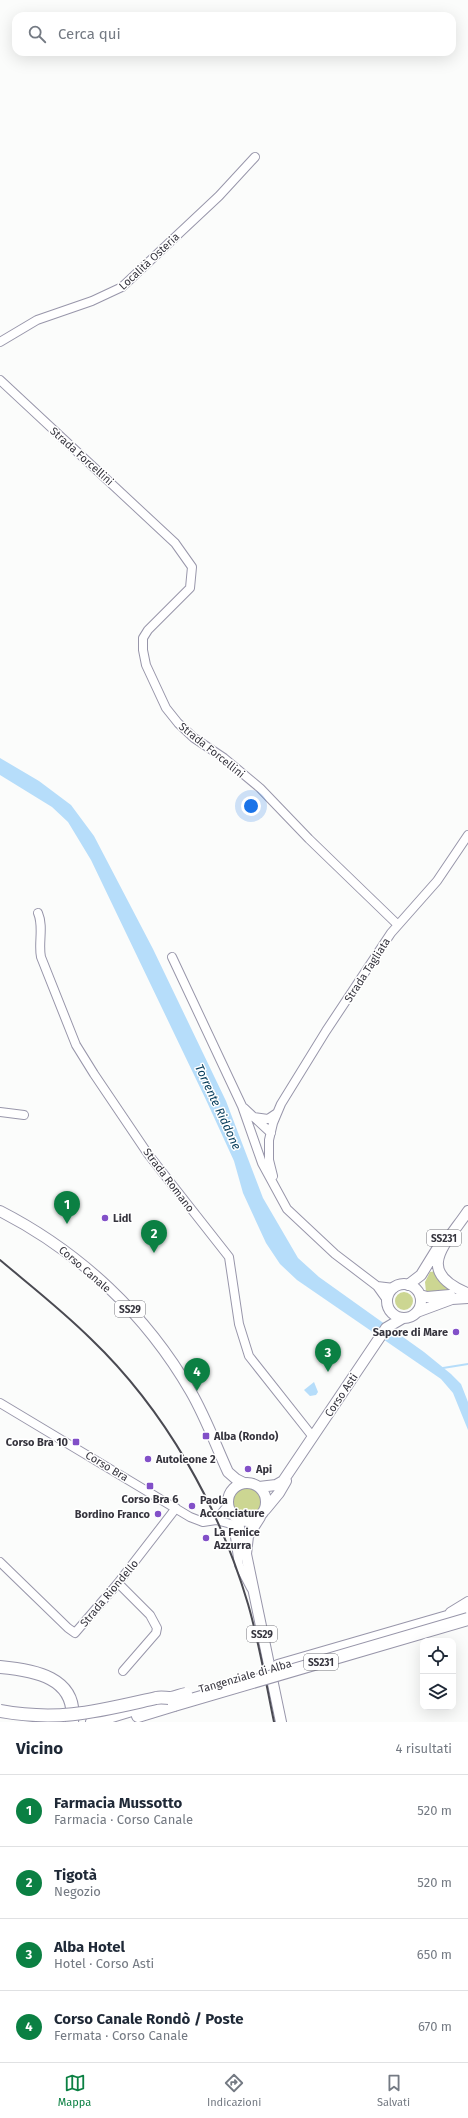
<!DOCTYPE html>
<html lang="it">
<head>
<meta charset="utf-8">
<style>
	body { margin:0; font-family:"Fira Sans",sans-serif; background:#f2f2f3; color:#1f2937 }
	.controls { position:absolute; right:12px; bottom:12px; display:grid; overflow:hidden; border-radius:8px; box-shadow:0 4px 16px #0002 }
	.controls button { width:36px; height:36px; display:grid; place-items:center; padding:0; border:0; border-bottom:1px solid #e0e1e3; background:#fff; color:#1f2937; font:20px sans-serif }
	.you { position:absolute; left:251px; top:806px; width:14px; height:14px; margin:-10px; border:3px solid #fff; border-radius:50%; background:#1a73e8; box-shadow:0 0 0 6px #1a73e833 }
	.badge { display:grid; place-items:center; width:26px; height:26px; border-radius:50%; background:#0b8043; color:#fff; font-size:13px; font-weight:700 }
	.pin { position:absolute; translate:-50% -33px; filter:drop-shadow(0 1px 2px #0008) }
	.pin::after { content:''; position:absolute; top:21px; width:14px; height:12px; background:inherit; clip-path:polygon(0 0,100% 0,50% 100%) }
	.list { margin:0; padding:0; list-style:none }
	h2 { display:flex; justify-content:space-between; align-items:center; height:52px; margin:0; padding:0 16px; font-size:17px }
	h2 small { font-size:13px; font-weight:400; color:#747a83 }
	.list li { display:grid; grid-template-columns:26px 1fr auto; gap:12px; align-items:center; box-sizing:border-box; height:72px; padding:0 16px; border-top:1px solid #e0e1e3 }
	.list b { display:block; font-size:15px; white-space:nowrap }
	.list p { margin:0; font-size:13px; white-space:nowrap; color:#747a83 }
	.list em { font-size:13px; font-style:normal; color:#747a83 }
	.icon { flex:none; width:22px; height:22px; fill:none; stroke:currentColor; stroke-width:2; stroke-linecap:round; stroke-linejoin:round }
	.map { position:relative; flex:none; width:468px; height:1722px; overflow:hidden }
	.search { position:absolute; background:#fff; box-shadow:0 4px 16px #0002; left:12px; right:12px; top:12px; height:44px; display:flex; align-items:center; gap:10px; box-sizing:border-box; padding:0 14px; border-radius:12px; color:#747a83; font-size:15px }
	.sheet { height:340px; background:#fff }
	nav { display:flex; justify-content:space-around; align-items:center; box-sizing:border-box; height:56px; border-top:1px solid #e0e1e3; background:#fff; font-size:11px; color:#747a83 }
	nav a { display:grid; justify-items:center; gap:2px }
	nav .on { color:#0b8043 }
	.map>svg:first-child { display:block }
	.green { fill:#ccd692 }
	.water { fill:#b6ddfa }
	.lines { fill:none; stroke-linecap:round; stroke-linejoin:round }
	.stream { stroke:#b6ddfa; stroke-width:2 }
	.minor-casing { stroke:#9896aa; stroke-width:10 }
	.major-casing { stroke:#9896aa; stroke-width:12 }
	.highway-casing { stroke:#9896aa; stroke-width:14 }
	.minor { stroke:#fff; stroke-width:8 }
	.major { stroke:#fff; stroke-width:10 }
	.highway { stroke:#fff; stroke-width:12 }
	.rail { stroke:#4a4a52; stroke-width:2 }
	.highway-bridge-casing { stroke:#9896aa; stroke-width:14; stroke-linecap:butt }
	.highway-bridge { stroke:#fff; stroke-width:12 }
	.poi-dot { fill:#8250c8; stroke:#fff; stroke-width:1.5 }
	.labels { text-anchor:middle; stroke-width:3; stroke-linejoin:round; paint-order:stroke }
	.shield { fill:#fff; stroke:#727278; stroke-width:1 }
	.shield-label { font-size:10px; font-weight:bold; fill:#36353e }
	.street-label { font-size:11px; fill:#36353e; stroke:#fff }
	.poi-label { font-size:11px; font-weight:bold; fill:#36353e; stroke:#fff; text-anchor:start }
	.water-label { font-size:12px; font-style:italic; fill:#043b5a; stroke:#fff }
</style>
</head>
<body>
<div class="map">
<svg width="468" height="1722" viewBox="0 0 468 1722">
	<rect width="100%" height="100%" fill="#fbfcfb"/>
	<path class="green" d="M436,1271L455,1290L426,1292L425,1282L430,1272Z
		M395 1301a9 9 0 1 1 18 0a9 9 0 1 1-18 0Z
		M231 1502a16 16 0 1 1 32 0a16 16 0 1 1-32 0Z"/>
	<path class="water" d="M0,758L39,781L71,805L94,836L153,949L226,1101L263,1198L298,1258L319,1277L424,1352L451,1374L461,1384L468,1402V1430L453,1393L441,1379L297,1280L280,1264L266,1243L243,1193L234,1161L207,1102L91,860L68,822L52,807L0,775Z
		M314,1382L318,1392L316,1395L310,1396L304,1390Z"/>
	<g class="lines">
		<path class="stream" d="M443,1368L468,1364"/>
		<defs>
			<path id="minor" d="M0,342L37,320L92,301L122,287L219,196L255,157
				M0,380L175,543L192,567L190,588L148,630L143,638V650L146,665L166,708L178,723L194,738L224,758L260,788L309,839L398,925
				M38,913C44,927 38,943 41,957L76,1045L94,1074L148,1154L229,1257L239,1324L249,1356L313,1437
				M172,957L242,1106L262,1163L287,1209L335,1254L377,1286L387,1300
				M244,1108L271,1133
				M0,1112L24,1115
				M253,1117L268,1119L277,1113
				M273,1176L269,1160V1140L273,1123L281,1104L326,1031L391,933L437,881L468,835
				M377,1286L394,1288
				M0,1403L190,1517L203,1522L216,1520L231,1524L234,1530L239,1565L251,1588
				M216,1520L228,1505
				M0,1562L68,1628L75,1633L118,1583L176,1508
				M118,1583L150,1615L157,1628L156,1633L123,1671
				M450,1612L468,1601"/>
			<path id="major" d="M0,1211C80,1252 146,1314 191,1392C206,1418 216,1446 228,1472L236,1479L244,1483
				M387 1301a17 17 0 1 1 34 0a17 17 0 1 1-34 0Z
				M408,1285L421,1275L437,1249
				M467,1293C414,1271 445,1245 468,1211
				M420,1295L427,1297L450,1295
				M417,1312L452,1299L468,1298
				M228 1502a19 19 0 1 1 38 0a19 19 0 1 1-38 0Z
				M259,1487L276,1485L283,1481L386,1328L403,1318
				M265,1510L279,1493L286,1481
				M260,1517L248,1536L246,1554L281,1722
				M238,1519L242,1554"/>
			<path id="highway" d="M278,1666L468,1611
				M0,1667C33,1670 78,1677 72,1722
				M138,1716L174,1705
				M92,1722L148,1705"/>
		</defs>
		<use href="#minor" class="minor-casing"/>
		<use href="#major" class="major-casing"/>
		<use href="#highway" class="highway-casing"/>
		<use href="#minor" class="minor"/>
		<use href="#major" class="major"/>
		<use href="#highway" class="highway"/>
		<path class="rail" d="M0,1260C31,1286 63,1311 91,1339C165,1410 219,1506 248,1604C259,1642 266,1683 274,1722"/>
		<defs>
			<path id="highway-bridge" d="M174,1705L468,1619
				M0,1711C60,1722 98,1711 156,1698C161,1697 166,1698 171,1698C176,1697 181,1695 186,1694"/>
		</defs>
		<use href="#highway-bridge" class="highway-bridge-casing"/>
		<use href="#highway-bridge" class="highway-bridge"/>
	</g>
	<g class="poi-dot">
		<circle cx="105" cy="1218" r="4"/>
		<circle cx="456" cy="1332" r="4"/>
		<rect x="202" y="1432" width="8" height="8" rx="2"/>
		<rect x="72" y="1438" width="8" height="8" rx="2"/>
		<circle cx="148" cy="1459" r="4"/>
		<circle cx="248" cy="1469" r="4"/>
		<rect x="146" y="1482" width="8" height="8" rx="2"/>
		<circle cx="192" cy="1506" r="4"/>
		<circle cx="158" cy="1514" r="4"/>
		<circle cx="206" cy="1538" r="4"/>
	</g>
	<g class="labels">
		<g class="shield">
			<rect x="427" y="1230" width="34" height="16" rx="3"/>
			<rect x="115" y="1301" width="30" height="16" rx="3"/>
			<rect x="247" y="1626" width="30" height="16" rx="3"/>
			<rect x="304" y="1654" width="34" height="16" rx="3"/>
		</g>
		<g class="shield-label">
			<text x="444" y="1242">SS231</text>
			<text x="130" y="1313">SS29</text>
			<text x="262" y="1638">SS29</text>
			<text x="321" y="1666">SS231</text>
		</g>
		<g class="street-label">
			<text transform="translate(149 261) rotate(-43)" y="4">Località Osteria</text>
			<text transform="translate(82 456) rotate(42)" y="4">Strada Forcellini</text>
			<text transform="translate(212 750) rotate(39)" y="4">Strada Forcellini</text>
			<text transform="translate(367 970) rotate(-57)" y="4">Strada Tagliata</text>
			<text transform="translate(169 1180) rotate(53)" y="4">Strada Romano</text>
			<text transform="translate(85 1269) rotate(41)" y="4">Corso Canale</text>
			<text transform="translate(341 1395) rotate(-56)" y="4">Corso Asti</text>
			<text transform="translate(107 1466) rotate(31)" y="4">Corso Bra</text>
			<text transform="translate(109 1593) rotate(-50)" y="4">Strada Riondello</text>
			<text transform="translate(245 1676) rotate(-16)" y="4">Tangenziale di Alba</text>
		</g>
		<g class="poi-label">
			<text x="113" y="1222">Lidl</text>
			<text x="448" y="1336" text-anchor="end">Sapore di Mare</text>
			<text x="214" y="1440">Alba (Rondo)</text>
			<text x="68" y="1446" text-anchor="end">Corso Bra 10</text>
			<text x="156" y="1463">Autoleone 2</text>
			<text x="256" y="1473">Api</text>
			<text x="150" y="1503" text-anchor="middle">Corso Bra 6</text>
			<text x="200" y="1504">Paola<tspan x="200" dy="13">Acconciature</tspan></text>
			<text x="150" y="1518" text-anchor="end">Bordino Franco</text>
			<text x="214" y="1536">La Fenice<tspan x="214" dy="13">Azzurra</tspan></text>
		</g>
		<g class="water-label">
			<text transform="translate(218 1107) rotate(65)" y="4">Torrente Riddone</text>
		</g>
	</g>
</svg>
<div class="controls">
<button><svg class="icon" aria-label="locate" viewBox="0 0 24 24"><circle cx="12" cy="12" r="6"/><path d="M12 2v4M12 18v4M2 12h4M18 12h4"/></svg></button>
<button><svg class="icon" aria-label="layers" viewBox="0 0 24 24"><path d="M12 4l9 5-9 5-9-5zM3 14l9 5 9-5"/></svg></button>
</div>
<div class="you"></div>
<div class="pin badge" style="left:67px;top:1224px">1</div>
<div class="pin badge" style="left:154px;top:1253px">2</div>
<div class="pin badge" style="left:328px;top:1372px">3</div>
<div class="pin badge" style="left:197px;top:1391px">4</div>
<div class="search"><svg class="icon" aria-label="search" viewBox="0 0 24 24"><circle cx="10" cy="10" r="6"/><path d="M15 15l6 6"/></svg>Cerca qui</div>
</div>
<section class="sheet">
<h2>Vicino<small>4 risultati</small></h2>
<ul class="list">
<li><span class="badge">1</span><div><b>Farmacia Mussotto</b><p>Farmacia · Corso Canale</p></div><em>520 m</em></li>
<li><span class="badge">2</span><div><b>Tigotà</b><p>Negozio</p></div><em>520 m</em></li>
<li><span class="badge">3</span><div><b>Alba Hotel</b><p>Hotel · Corso Asti</p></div><em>650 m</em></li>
<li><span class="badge">4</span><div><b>Corso Canale Rondò / Poste</b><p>Fermata · Corso Canale</p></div><em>670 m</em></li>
</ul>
</section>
<nav>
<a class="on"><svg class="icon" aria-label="map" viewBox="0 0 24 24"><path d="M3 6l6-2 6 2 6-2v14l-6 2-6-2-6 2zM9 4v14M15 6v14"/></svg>Mappa</a>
<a><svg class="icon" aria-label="directions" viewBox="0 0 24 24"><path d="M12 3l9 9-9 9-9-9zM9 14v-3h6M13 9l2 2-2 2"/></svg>Indicazioni</a>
<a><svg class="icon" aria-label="saved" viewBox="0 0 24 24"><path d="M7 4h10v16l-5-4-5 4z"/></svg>Salvati</a>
</nav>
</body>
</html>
